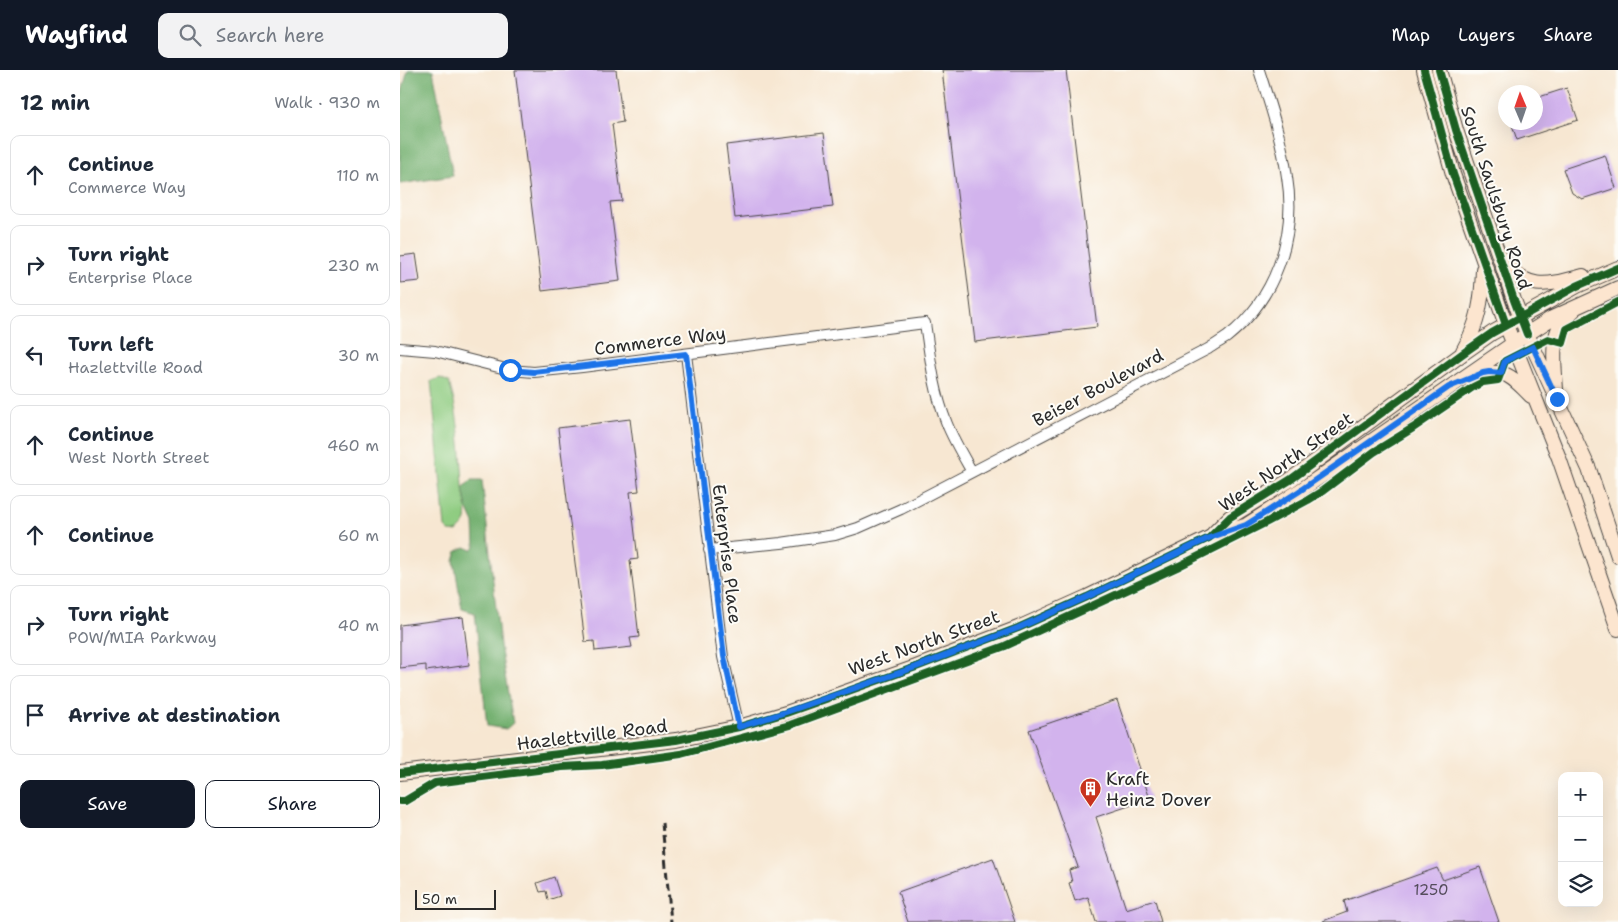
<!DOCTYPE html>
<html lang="en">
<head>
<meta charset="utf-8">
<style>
	body { margin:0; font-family:"Shantell Sans",sans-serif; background:#f2f2f3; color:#1f2937 }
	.controls { position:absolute; right:15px; bottom:15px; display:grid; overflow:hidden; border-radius:10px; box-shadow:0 5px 20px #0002 }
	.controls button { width:45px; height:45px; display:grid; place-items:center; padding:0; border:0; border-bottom:1px solid #e0e1e3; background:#fff; color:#1f2937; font:25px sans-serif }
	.compass { position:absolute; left:1098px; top:15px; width:45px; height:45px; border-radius:50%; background:#fff; box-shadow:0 5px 20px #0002; rotate:358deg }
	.scale { position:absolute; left:15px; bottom:12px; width:81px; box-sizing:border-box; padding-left:5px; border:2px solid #2b2b2b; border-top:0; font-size:14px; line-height:18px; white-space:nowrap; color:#2b2b2b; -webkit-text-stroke:4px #fdfcf7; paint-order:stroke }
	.stop { position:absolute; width:15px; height:15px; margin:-11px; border:4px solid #1a73e8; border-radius:50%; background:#fff }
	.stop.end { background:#1a73e8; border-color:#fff; box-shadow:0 1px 5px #0008 }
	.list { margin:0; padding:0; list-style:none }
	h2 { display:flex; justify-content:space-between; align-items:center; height:65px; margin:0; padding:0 20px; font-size:21px }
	h2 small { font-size:16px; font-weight:400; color:#747a83 }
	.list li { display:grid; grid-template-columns:32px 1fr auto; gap:15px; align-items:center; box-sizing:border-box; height:80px; margin:0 10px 10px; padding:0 10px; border:1px solid #e0e1e3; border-radius:10px }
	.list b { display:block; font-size:19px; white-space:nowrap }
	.list p { margin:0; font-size:16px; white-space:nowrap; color:#747a83 }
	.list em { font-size:16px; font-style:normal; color:#747a83 }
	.actions { display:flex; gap:10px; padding:15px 20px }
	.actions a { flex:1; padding:11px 0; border:1px solid #111827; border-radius:10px; text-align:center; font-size:18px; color:#111827 }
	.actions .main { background:#111827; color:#fff }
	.icon { flex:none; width:28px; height:28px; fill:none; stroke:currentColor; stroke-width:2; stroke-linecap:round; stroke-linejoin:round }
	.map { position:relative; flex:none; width:1218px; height:852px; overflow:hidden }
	header { display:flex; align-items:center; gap:30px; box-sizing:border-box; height:70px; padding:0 25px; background:#111827; color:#fff }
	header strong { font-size:24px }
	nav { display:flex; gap:28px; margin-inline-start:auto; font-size:18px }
	.search { width:350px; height:45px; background:#f2f2f3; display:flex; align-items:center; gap:12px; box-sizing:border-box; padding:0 18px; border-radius:10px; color:#747a83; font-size:19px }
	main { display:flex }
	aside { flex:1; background:#fff }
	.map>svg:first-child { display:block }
	.green { fill:#8fcc81; stroke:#5d7c56 }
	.forest { fill:#73b06f; stroke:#4f6e4d }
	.building { fill:#d2b3ed }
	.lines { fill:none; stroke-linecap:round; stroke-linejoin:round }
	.minor-casing { stroke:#4a4744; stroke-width:12 }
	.secondary-casing { stroke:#4a4744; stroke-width:16 }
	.minor { stroke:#fff; stroke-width:10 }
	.secondary { stroke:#fce5cf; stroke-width:14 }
	.rail { stroke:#2b2b2b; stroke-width:3; stroke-dasharray:8 4; stroke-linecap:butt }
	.cycleway-casing { stroke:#fdfcf7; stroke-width:11 }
	.cycleway { stroke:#1b5e20; stroke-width:8 }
	.route { stroke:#1a73e8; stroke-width:6 }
	.labels { text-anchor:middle; stroke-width:4; stroke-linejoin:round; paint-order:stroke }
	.number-label { font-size:15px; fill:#554d5c }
	.street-label { font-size:18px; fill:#2b2b2b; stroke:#fdfcf7 }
	.poi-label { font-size:18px; fill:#2b2b2b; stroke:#fdfcf7; text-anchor:start }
</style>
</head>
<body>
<header>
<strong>Wayfind</strong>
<div class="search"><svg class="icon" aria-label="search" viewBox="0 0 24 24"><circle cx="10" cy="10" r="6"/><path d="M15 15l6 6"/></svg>Search here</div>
<nav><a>Map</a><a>Layers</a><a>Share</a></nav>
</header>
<main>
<aside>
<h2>12 min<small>Walk · 930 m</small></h2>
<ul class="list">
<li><svg class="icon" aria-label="ahead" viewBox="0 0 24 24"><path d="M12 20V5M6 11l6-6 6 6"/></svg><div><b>Continue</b><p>Commerce Way</p></div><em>110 m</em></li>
<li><svg class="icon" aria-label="right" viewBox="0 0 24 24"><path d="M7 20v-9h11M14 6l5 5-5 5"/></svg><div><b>Turn right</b><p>Enterprise Place</p></div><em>230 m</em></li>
<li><svg class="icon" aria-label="left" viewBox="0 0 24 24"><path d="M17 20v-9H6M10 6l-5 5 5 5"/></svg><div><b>Turn left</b><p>Hazlettville Road</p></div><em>30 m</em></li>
<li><svg class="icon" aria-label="ahead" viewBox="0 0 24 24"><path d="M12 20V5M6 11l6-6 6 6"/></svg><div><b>Continue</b><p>West North Street</p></div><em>460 m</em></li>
<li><svg class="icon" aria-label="ahead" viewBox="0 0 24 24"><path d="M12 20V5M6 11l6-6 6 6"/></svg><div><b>Continue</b></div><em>60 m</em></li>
<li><svg class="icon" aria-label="right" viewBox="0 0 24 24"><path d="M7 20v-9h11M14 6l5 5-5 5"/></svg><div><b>Turn right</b><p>POW/MIA Parkway</p></div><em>40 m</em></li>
<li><svg class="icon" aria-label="arrive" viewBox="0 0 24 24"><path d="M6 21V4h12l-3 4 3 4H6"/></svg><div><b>Arrive at destination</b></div></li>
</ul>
<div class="actions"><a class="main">Save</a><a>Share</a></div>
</aside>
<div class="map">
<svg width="1218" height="852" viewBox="0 0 1218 852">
	<rect width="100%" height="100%" fill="#fdfcf7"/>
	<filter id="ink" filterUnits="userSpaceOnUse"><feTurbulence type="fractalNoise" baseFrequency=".02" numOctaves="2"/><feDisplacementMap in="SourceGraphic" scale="10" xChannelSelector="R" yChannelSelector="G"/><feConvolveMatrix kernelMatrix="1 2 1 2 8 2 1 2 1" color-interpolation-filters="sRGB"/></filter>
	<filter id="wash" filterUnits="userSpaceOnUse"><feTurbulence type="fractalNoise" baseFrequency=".0096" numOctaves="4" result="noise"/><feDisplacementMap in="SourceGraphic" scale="20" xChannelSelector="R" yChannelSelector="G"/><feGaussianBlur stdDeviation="1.12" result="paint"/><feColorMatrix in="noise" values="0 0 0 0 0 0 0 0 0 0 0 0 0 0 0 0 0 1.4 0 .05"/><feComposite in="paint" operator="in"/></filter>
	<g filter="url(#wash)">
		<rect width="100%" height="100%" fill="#f7e7d2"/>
		<path class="green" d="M40,308L49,312C59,346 61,380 63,415C64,427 68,438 66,450C65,455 60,458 57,462L49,461L45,457L31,311Z"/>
		<path class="forest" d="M8,0H33L53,106L0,114V29Z
			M71,410H82L100,575L113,653L106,659L87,656L75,543L62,539L54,491L57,481L65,477L72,480L75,476L74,453L67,438L63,418Z"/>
		<g id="blocks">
			<path class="building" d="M115,0H216L223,52L212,54L222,131L210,132L220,211L142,221Z
				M542,0H666L697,257L575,272Z
				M1167,18L1178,50L1117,70L1111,52H1136V28Z
				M424,63L433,137L335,148L326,75Z
				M1205,85L1216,118L1182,129L1172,123L1163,99Z
				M16,184L20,211L0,213V186Z
				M230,349L239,421L230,422L238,489L230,490L239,567L230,568L232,577L195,581L194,571L185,572L158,358Z
				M63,547L69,595L26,601V595L0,598V555Z
				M717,630L750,729L696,747L726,839L755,830L761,852H696L688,827L675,831L669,813L672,812L669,800L678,797L629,660Z
				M593,788L615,852H508L498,822Z
				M1080,797L1099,852H923V851L947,842L944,831L1037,798L1043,810Z
				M154,807L160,826L148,830L146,821L140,822L137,813Z"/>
		</g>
	</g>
	<g filter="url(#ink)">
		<use href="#blocks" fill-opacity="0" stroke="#4a4744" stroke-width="1"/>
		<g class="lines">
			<defs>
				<path id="minor" d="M0,278L35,281L110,300L134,302L182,297L525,253C530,287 534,322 547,354C554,371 563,386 572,402
					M286,284L323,587L339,657
					M309,480L381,473L435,465L458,458L501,439L808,279C814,275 821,271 827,267C875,229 897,167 887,107C882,70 870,35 859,0"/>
				<path id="secondary" d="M1024,0L1053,104L1106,255L1159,388L1218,559
					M1039,0L1056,60L1114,230L1127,264L1189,399L1218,486
					M1103,189C1126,223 1149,215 1183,206
					M1063,281C1079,252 1082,231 1083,199
					M1070,309C1101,296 1109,303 1131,326
					M1156,321C1155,294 1147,259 1173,241
					M813,464L830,447L890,410L1062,284L1092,263L1177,216L1218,198
					M0,703L276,670L339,657L386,643L516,597L618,558L687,527L809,468L847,455L898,422L1127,264L1152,248L1218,218"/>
			</defs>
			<use href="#minor" class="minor-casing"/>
			<use href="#secondary" class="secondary-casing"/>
			<use href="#minor" class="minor"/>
			<use href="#secondary" class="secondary"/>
			<path class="rail" d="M262,753L271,852"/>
			<defs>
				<path id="cycleway" d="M1024,0L1053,104L1106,255
					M1039,0L1056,60L1114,230L1127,264
					M0,703L276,670L339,657L386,643L516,597L618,558L687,527L809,468L830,447L890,410L1062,284L1092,263L1177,216L1218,198
					M0,731H5L35,713L162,697L202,695L281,684L390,655L605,576L779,496L867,452L908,430L921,422L974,382L1013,358L1073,317L1083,312L1098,310L1105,291L1148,269L1163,273L1167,259L1218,232"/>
			</defs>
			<use href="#cycleway" class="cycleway-casing"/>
			<use href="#cycleway" class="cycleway"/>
		</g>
	</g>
	<g class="lines" filter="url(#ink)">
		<path class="route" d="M110,300L134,302L286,284L324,586L339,657L386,642L516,597L618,558L687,527L809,468L846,455L898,422L1049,317L1083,303L1089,302L1101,303L1105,291L1133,277L1157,329"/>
	</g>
	<defs>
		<symbol id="building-pin" viewBox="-11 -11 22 30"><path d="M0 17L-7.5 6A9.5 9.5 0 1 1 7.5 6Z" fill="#c8321e" stroke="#fdfcf7"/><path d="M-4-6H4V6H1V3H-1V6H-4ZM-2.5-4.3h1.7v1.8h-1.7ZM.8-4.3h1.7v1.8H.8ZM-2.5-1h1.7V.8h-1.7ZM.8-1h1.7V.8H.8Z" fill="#fff"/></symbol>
	</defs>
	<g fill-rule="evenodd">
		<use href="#building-pin" x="678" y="706" width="25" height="34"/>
	</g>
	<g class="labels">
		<g class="number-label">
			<text x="1031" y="825">1250</text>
		</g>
		<g class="street-label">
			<text transform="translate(1096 128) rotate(72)" y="6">South Saulsbury Road</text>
			<text transform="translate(260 271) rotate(-7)" y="6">Commerce Way</text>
			<text transform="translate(698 318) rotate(-28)" y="6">Beiser Boulevard</text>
			<text transform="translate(886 392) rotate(-35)" y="6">West North Street</text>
			<text transform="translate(327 484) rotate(83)" y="6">Enterprise Place</text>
			<text transform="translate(524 573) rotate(-20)" y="6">West North Street</text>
			<text transform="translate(192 665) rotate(-7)" y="6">Hazlettville Road</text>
		</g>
		<g class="poi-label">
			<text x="706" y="715">Kraft<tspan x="706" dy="21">Heinz Dover</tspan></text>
		</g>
	</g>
</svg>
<div class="controls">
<button>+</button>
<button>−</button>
<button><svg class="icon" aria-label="layers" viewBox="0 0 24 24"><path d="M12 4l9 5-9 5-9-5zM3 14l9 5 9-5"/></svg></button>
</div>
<svg class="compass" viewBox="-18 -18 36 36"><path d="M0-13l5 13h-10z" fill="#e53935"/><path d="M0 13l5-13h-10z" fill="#747a83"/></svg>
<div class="scale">50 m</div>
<div class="stop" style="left:110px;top:300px"></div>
<div class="stop end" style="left:1157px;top:329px"></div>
</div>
</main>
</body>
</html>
